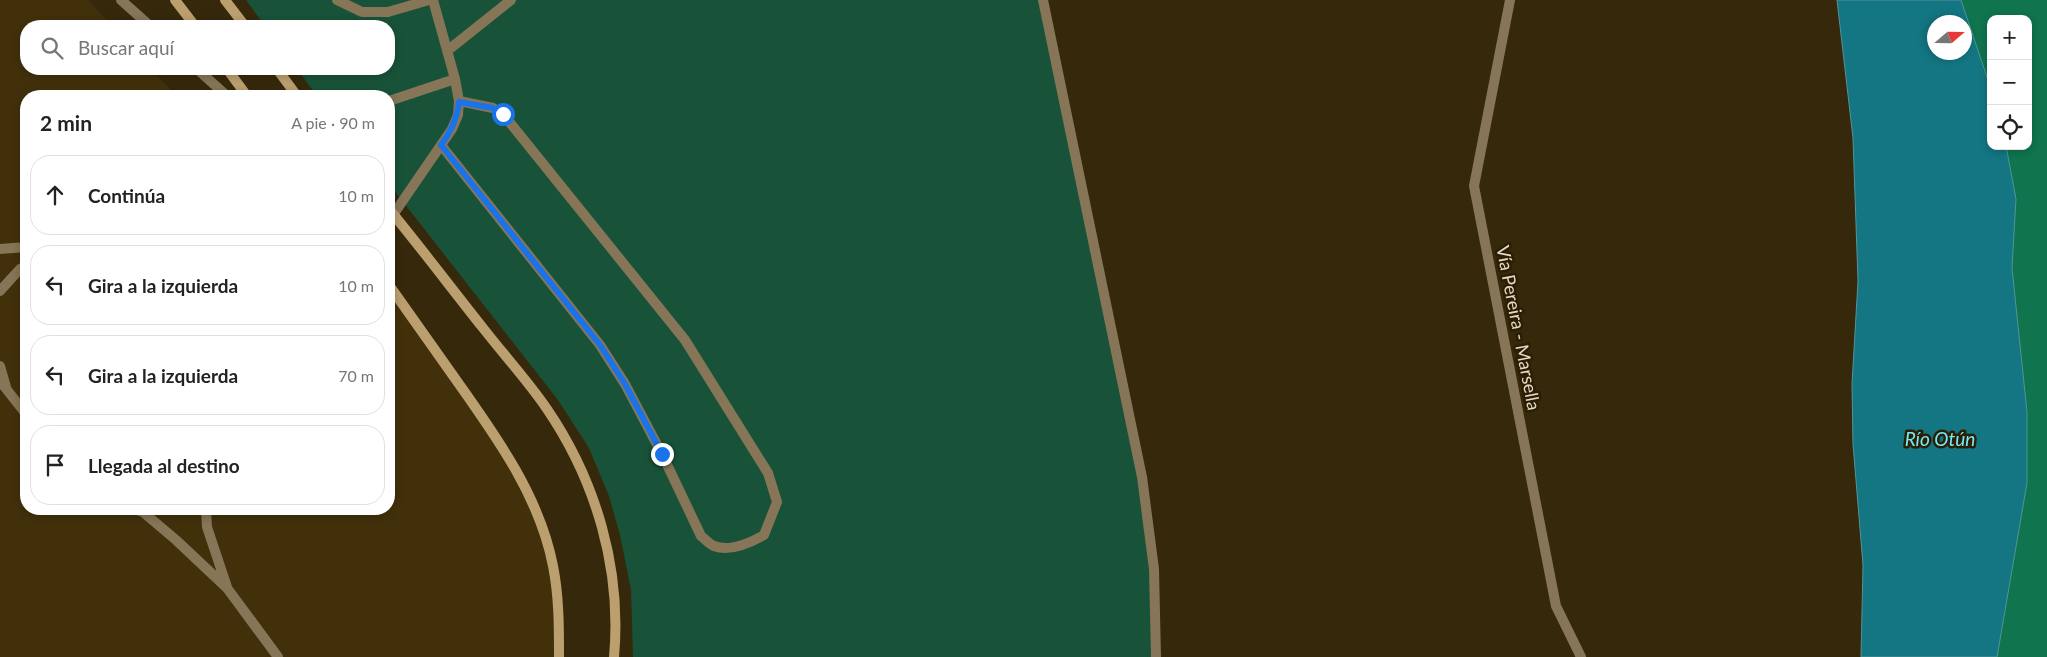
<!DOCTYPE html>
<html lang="es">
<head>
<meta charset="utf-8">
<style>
	body { margin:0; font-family:Lato,sans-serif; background:#f2f2f2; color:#222 }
	.controls { position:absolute; right:15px; top:15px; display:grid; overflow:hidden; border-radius:10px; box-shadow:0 2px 8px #0003 }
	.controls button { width:45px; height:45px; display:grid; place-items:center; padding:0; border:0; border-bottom:1px solid #e0e0e0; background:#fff; color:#222; font:25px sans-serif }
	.compass { position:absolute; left:1927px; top:15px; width:45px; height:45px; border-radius:50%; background:#fff; box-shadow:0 2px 8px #0003; rotate:70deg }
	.stop { position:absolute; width:15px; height:15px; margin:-11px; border:4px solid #1a73e8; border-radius:50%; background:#fff }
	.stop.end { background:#1a73e8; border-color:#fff; box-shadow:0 1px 5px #0008 }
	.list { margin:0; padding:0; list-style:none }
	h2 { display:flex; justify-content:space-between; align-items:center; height:65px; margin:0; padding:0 20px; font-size:21px }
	h2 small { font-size:16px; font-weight:400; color:#767676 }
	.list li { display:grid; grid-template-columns:32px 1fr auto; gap:15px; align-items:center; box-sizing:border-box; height:80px; margin:0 10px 10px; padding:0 10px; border:1px solid #e0e0e0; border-radius:20px }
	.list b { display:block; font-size:19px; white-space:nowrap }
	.list em { font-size:16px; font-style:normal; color:#767676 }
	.icon { flex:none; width:28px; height:28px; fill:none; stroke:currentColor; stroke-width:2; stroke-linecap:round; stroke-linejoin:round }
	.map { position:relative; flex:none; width:2047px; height:657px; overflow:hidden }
	.search { position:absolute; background:#fff; box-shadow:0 2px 8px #0003; left:20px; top:20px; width:375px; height:55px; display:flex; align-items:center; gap:12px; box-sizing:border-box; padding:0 18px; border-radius:20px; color:#767676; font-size:19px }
	.panel { position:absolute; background:#fff; box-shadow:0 2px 8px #0003; left:20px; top:90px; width:375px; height:425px; border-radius:20px }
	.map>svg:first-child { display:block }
	.built { fill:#42300b }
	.green { fill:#185239 }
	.forest { fill:#10744e; fill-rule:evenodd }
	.water { fill:#137682; stroke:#529498; fill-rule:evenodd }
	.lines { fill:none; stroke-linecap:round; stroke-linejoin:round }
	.service { stroke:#867557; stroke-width:10 }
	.minor { stroke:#867557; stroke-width:10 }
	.tertiary { stroke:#867557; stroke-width:10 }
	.secondary { stroke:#bb9f6f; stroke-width:10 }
	.route { stroke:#1a73e8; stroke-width:6 }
	.labels { text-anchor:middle; stroke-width:5; stroke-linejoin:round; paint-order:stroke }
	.street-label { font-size:18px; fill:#e4dbca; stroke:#2c1e02 }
	.water-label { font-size:19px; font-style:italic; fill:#73e9fa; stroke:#2c1e02 }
</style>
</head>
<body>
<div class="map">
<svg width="2047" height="657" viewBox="0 0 2047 657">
	<rect width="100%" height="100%" fill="#36280b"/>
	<path class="built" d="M0,0H88L112,26H26V69H151L177,96H26V509H389V285L523,484L553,565L559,657H0Z"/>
	<path class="green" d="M246,0H1043L1142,477L1156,657H633L631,590L620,535L609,496L589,448L558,400L389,184V96H317L297,69H389V26H265Z"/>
	<path class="forest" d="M1911,0H2047V657H1928ZM1991,19H2028V146H1991ZM1934,22H1964V52H1934Z"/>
	<path class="water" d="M1837,0H1961L1991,89V146H2006L2016,199L2012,268L2027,412V483L1997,657H1861L1863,565L1853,444L1852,384L1858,281L1853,138ZM1934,22H1964V52H1934Z"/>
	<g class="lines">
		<path class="service" d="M121,0L150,26
			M337,0L362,12H388L429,0
			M447,51L511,0
			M197,69L227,96
			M389,101L455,79
			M441,145L600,345L625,384L662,454L701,536C705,539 709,544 714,546C730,552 750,543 764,535L777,502L768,473L685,340L503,114L493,108L459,101
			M393,215L452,129L458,115L459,101L455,79L433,0
			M0,249L26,247
			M0,291L20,269L26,266
			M0,366L6,387
			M0,381L26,414
			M135,509L143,512L176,540L227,588L278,657
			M206,509L207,527L227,587"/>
		<path class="minor" d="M1043,0L1142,477L1154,569L1156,657"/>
		<path class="tertiary" d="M1510,0L1474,186L1556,606L1581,657"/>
		<path class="secondary" d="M175,0L195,26
			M225,0L245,26
			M227,69L247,96
			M277,69L297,96
			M389,209C421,248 452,289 483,328C504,355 528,381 547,409C596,481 622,569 614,657
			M389,285C412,318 436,351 459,384C498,439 540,498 553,566C559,596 559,626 559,657"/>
	</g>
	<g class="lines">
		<path class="route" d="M503,114L493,108L459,102C457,119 451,131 441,145L600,345L625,384L662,454"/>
	</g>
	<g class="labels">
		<g class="street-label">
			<text transform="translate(1518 328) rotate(79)" y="6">Vía Pereira - Marsella</text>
		</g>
		<g class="water-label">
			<text x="1940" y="446">Río Otún</text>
		</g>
	</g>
</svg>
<div class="controls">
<button>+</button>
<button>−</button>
<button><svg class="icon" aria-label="locate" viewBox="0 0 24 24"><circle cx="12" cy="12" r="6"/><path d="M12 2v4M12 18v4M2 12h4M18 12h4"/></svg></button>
</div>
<svg class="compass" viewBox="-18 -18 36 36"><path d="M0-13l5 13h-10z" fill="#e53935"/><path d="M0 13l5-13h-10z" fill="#767676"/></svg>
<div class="stop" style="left:503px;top:114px"></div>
<div class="stop end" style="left:662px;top:454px"></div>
<div class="search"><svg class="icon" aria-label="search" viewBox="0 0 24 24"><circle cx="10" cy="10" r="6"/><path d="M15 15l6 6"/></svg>Buscar aquí</div>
<section class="panel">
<h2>2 min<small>A pie · 90 m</small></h2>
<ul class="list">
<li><svg class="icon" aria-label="ahead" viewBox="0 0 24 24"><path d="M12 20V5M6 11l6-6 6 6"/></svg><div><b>Continúa</b></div><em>10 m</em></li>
<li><svg class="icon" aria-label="left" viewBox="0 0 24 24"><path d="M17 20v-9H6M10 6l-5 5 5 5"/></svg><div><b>Gira a la izquierda</b></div><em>10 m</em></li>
<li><svg class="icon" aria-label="left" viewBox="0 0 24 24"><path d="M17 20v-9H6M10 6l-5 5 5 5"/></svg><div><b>Gira a la izquierda</b></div><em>70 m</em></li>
<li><svg class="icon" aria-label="arrive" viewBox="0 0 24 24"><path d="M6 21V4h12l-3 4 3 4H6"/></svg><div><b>Llegada al destino</b></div></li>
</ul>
</section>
</div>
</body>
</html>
